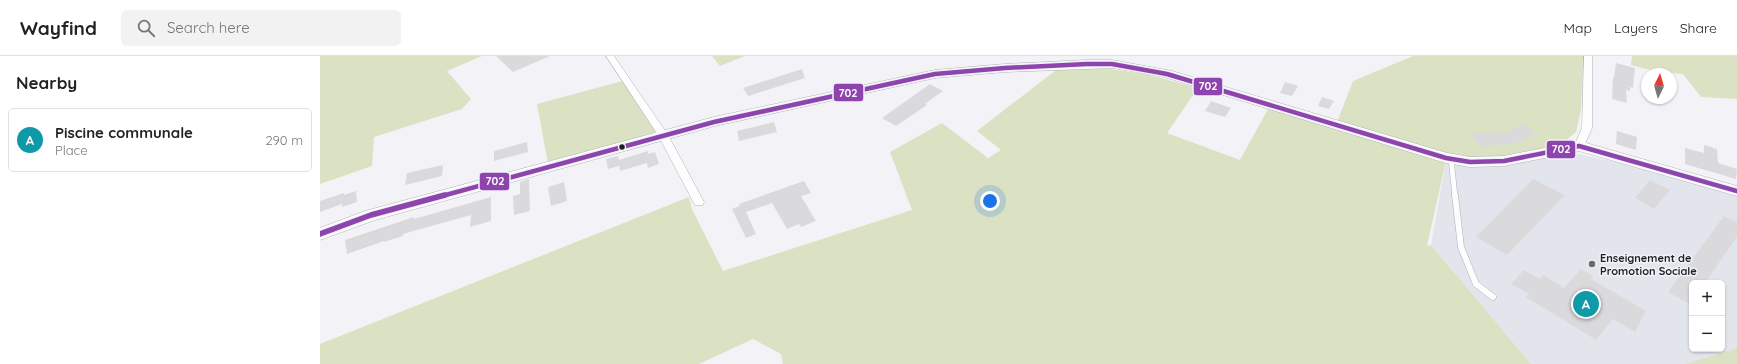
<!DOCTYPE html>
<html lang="en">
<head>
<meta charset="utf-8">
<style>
	body { margin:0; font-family:Quicksand,sans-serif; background:#f2f2f2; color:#222 }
	.controls { position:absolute; right:12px; bottom:12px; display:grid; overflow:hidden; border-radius:6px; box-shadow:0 1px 3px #0004 }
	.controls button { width:36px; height:36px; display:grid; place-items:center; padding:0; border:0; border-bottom:1px solid #e0e0e0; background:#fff; color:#222; font:20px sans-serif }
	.compass { position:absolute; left:1321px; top:12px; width:36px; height:36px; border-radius:50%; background:#fff; box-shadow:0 1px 3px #0004; rotate:5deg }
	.you { position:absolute; left:670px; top:145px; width:14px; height:14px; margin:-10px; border:3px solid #fff; border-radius:50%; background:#1a73e8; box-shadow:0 0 0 6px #1a73e833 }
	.badge { display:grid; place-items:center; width:26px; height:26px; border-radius:50%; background:#2563eb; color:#fff; font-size:13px; font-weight:700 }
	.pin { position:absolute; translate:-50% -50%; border:2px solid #fff; box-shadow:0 1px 4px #0006 }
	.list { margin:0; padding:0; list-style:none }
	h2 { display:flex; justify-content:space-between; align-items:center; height:52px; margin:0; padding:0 16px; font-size:17px }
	h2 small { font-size:13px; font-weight:400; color:#767676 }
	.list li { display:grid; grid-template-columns:26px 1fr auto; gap:12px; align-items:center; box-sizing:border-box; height:64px; margin:0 8px 8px; padding:0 8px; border:1px solid #e0e0e0; border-radius:6px }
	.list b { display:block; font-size:15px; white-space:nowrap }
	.list p { margin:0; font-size:13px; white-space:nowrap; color:#767676 }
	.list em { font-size:13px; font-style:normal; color:#767676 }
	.icon { flex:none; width:22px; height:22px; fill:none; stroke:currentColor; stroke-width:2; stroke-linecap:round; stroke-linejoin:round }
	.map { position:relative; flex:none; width:1417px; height:308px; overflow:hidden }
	header { display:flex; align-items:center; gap:24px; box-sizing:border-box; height:56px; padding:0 20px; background:#fff; border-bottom:1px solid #e0e0e0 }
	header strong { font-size:19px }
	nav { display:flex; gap:22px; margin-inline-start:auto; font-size:14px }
	.search { width:280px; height:36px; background:#f2f2f2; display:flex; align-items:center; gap:10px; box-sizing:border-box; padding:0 14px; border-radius:6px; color:#767676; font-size:15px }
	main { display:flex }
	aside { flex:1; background:#fff }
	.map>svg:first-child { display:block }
	.built { fill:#e3e5ed; fill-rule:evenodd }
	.green { fill:#dbe1c3 }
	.building { fill:#dadadd }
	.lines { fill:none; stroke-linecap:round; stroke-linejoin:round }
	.lane-far1-casing { stroke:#b1b2b4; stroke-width:6 }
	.lane-casing { stroke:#b1b2b4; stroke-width:7 }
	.street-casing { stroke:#b1b2b4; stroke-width:1 }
	.secondary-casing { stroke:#b1b2b4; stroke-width:1 }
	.lane-far1 { stroke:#fdfdfe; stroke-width:5 }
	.lane { stroke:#fdfdfe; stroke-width:6 }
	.street { fill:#fdfdfe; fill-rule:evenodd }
	.secondary { fill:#fdfdfe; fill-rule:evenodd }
	.bus-1-far1-casing { stroke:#f1f2f9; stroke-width:7 }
	.bus-1-casing { stroke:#f1f2f9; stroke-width:8 }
	.bus-1-far1 { stroke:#8e44ad; stroke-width:4.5 }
	.bus-1 { stroke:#8e44ad; stroke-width:5.5 }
	.bus-dot { fill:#1e1f21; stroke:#f1f2f9; stroke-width:1.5 }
	.poi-dot { fill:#69696c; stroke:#f1f2f9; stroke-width:1.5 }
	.labels { text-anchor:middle; stroke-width:3; stroke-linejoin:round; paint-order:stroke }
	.poi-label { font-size:11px; font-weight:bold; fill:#1e1f21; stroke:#f1f2f9; text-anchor:start }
	.line-badge { stroke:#f1f2f9; stroke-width:1.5 }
	.badge-label { font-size:11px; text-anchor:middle; font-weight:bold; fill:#fff }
</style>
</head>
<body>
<header>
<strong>Wayfind</strong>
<div class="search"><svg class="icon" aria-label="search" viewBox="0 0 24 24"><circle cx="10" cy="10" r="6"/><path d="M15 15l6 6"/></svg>Search here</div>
<nav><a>Map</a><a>Layers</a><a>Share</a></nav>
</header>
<main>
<aside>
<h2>Nearby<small></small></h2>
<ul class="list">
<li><span class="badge" style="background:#0f9aa8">A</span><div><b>Piscine communale</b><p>Place</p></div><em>290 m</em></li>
</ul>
</aside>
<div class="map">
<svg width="1417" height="308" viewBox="0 0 1417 308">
	<rect width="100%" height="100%" fill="#f3f3f7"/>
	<path class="built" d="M1251,96L1303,108L1417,140V292L1365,308H1211L1111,189L1126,105ZM1372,227H1402V293H1372Z"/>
	<path class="green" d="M0,0H162L127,15L151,43L142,53L54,81L52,110L0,128Z
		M392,0H425L400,10Z
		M1093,0H1263L1261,54L1256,76L1244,86L1212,95L1167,103L1128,99L1017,66L1033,25Z
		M1312,0H1417V43L1381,41L1363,18L1338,16L1311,9Z
		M782,12L826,18L878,32L847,77L920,104L948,53L1126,105L1107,190L1111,189L1211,308H463L461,298L433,283L379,308H0V288L369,141L372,153L403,215L592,154L570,96L622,67L668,102L681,94L657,75L736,14Z
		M306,24L336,74L332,79L228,108L217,48Z
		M1417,292V308H1365Z"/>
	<path class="building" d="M176,0H230L193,16Z
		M1296,7L1315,12L1313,32L1310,31V35L1306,34L1307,47L1292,43L1293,22H1294Z
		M482,13L485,22L428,40L423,32Z
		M965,26L978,30L972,40L960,37Z
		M610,28L623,35L605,48L607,49L576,70L562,62Z
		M1002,41L1014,45L1009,53L998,50Z
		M891,45L911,52L905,61L885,55Z
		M454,66L457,76L419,85L417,75Z
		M1201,68L1216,77L1201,86L1163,91L1167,88L1161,90L1150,78L1179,76L1183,79Z
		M1297,75L1317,81L1316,94L1296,88Z
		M207,86L208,96L174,105V95Z
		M1384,89L1397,93L1398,107L1417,113L1416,123L1365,108V92L1384,97Z
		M328,95V98L335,96L339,108L328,112L327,107L300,115L299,110L288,113L286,103L298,100L299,104Z
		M123,109L122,120L85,129L87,117Z
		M209,123L210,155L194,159L193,140L200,138V126Z
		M1213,123L1245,139L1187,199L1156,181Z
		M1330,124L1350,134L1334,153L1315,142Z
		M484,125L491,137L481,140L496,165L481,171L479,168L467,173L452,147L426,156L436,178L426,182L412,153L420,150L419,148Z
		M244,126L247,145L231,150L228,131Z
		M36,135L37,146L22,151V148L0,156V145L24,137V139Z
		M171,141V165L150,171L151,159L83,178V180L64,186V185L27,198L25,184L94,161V163Z
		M1404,160L1417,166V181L1385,227H1372V249L1348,236Z
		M1261,213L1273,220L1271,223L1326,255L1315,276L1293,263L1276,284L1206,241L1209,238L1191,228L1204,214L1220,223L1223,219L1244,232Z"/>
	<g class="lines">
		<defs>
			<path id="lane-far1" d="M1131,103L1135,140"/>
			<path id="lane" d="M1135,139L1141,191L1156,228L1173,241"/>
			<path id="street" d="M286,0H294L348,79L384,146L383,149H375L338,79Z
				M1264,0H1272V72L1264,90L1259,93L1254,90L1262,72Z"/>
			<path id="secondary" d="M767,4H792L852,15L1127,97L1150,101L1184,100L1259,85L1417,130V140L1259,95L1184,110L1150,111L1126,107L844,21L818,16L792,12L685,16L615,22L395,70L55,164L0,184V172L45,155L394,61L615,14L685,8Z"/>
		</defs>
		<use href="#lane-far1" class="lane-far1-casing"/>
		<use href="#lane" class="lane-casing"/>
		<use href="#street" class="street-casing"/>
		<use href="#secondary" class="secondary-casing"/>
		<use href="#lane-far1" class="lane-far1"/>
		<use href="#lane" class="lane"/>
		<use href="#street" class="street"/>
		<use href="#secondary" class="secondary"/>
		<defs>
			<path id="bus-1-far1" d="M122,140L394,66L615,18L685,12L767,8H792L847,18L1126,102L1150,106L1184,105L1259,90L1417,135"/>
			<path id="bus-1" d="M0,178L51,159L125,139"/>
		</defs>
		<use href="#bus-1-far1" class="bus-1-far1-casing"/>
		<use href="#bus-1" class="bus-1-casing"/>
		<use href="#bus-1-far1" class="bus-1-far1"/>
		<use href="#bus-1" class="bus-1"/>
	</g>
	<circle class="bus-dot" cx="302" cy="91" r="3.5"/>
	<circle class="poi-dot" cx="1272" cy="208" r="4"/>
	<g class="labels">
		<g class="poi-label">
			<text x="1280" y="206">Enseignement de<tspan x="1280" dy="13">Promotion Sociale</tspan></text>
		</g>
	</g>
	<g class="line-badge">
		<rect x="873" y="21" width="30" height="19" rx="4" fill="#8e44ad"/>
		<rect x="513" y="27" width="31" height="19" rx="4" fill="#8e44ad"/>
		<rect x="1226" y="84" width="30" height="19" rx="4" fill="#8e44ad"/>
		<rect x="159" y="116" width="31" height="19" rx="4" fill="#8e44ad"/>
	</g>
	<g class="badge-label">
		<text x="888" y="34">702</text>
		<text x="528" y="41">702</text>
		<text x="1241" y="97">702</text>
		<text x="175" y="129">702</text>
	</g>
</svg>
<div class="controls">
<button>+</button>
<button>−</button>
</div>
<svg class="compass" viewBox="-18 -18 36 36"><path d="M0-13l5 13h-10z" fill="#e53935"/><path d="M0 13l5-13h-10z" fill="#767676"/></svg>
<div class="you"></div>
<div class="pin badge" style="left:1266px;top:248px;background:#0f9aa8">A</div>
</div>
</main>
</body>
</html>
